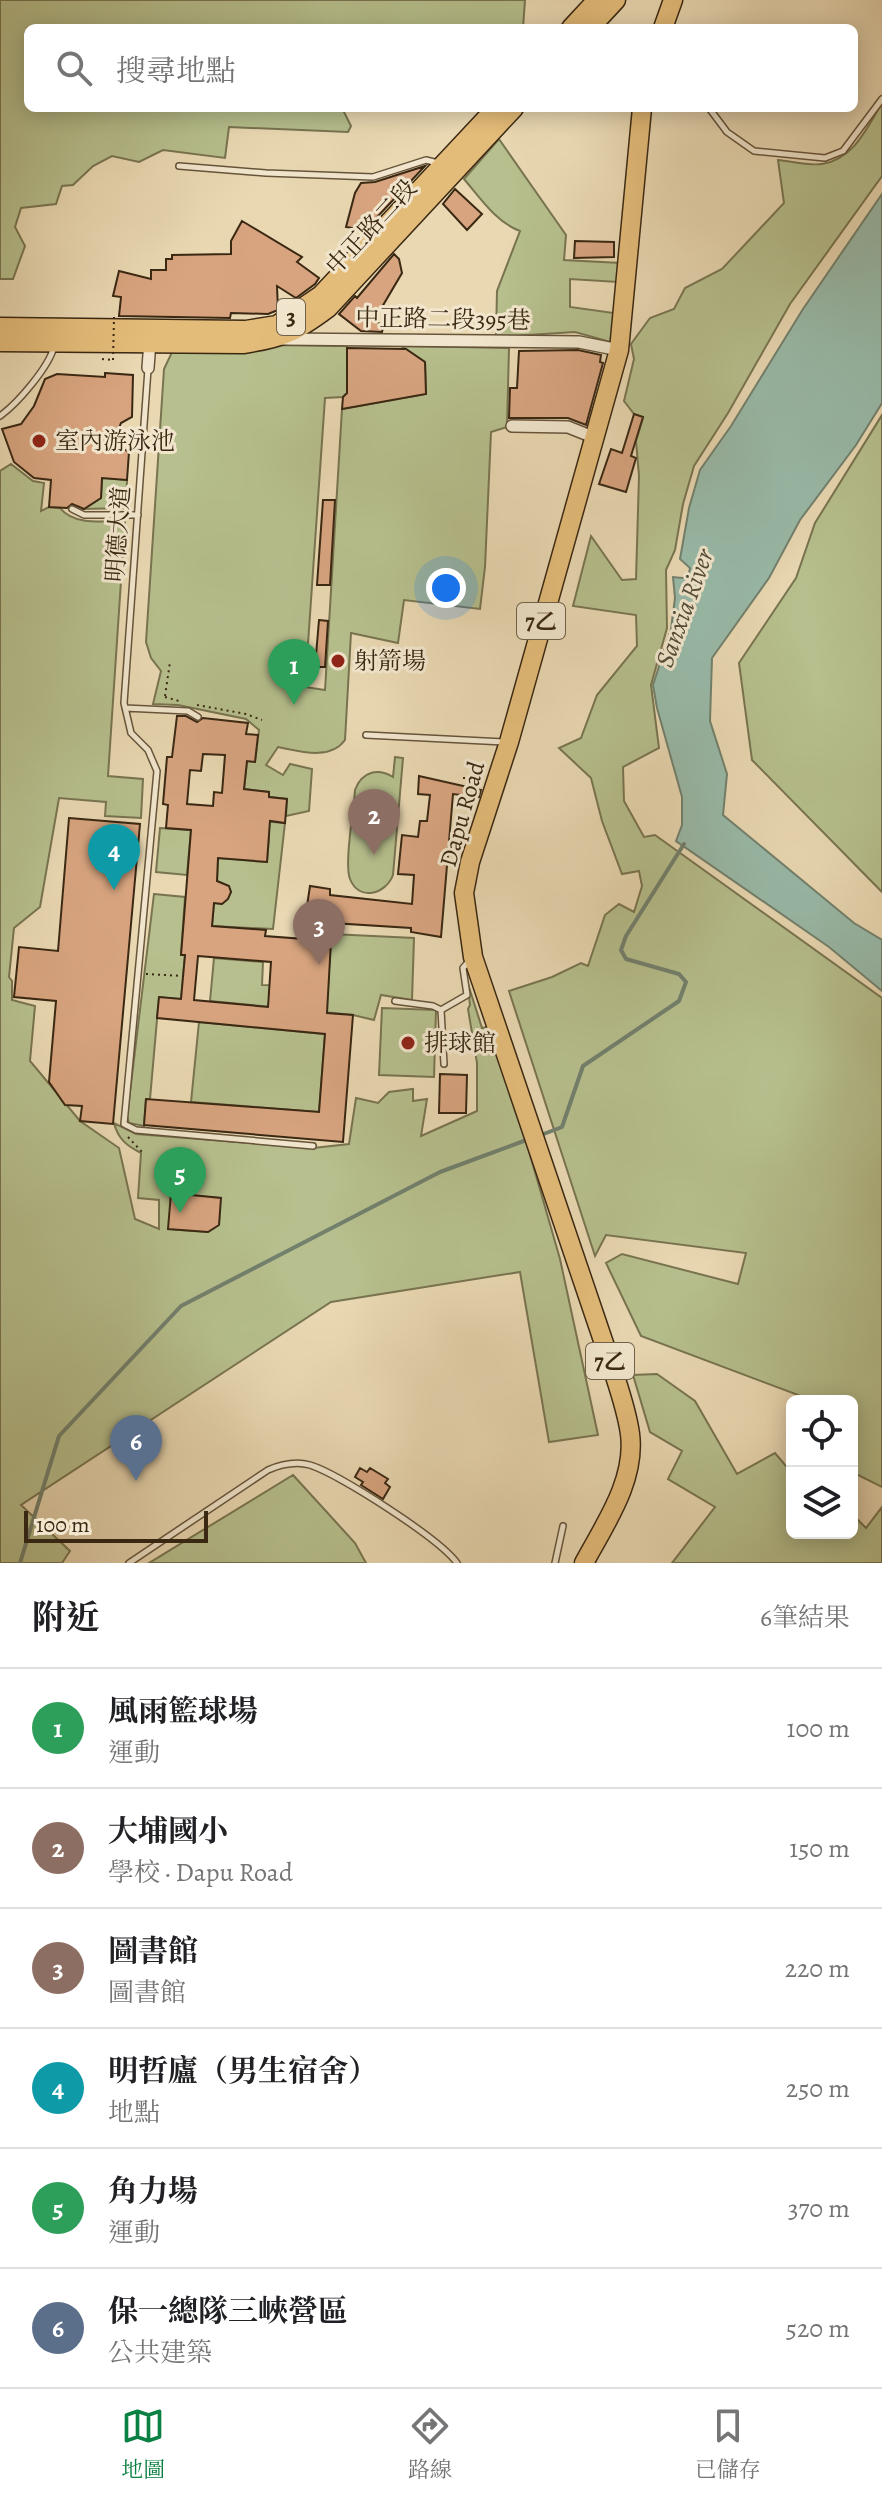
<!DOCTYPE html>
<html lang="zh-TW">
<head>
<meta charset="utf-8">
<style>
	body { margin:0; font-family:Alegreya,"Noto Serif TC",serif; background:#f6f6f6; color:#202124 }
	.controls { position:absolute; right:24px; bottom:24px; display:grid; overflow:hidden; border-radius:12px; box-shadow:0 4px 20px #0003 }
	.controls button { width:72px; height:72px; display:grid; place-items:center; padding:0; border:0; border-bottom:2px solid #e0e0e0; background:#fff; color:#202124; font:40px sans-serif }
	.scale { position:absolute; left:24px; bottom:20px; width:184px; box-sizing:border-box; padding-left:8px; border:4px solid #3a2813; border-top:0; font-size:22px; line-height:28px; white-space:nowrap; color:#3a2813; -webkit-text-stroke:6px #f1e6cd; paint-order:stroke }
	.you { position:absolute; left:446px; top:588px; width:28px; height:28px; margin:-20px; border:6px solid #fff; border-radius:50%; background:#1a73e8; box-shadow:0 0 0 12px #1a73e833 }
	.badge { display:grid; place-items:center; width:52px; height:52px; border-radius:50%; background:#0b8043; color:#fff; font-size:26px; font-weight:700 }
	.pin { position:absolute; translate:-50% -66px; filter:drop-shadow(0 2px 4px #0008) }
	.pin::after { content:''; position:absolute; top:42px; width:28px; height:24px; background:inherit; clip-path:polygon(0 0,100% 0,50% 100%) }
	.list { margin:0; padding:0; list-style:none }
	h2 { display:flex; justify-content:space-between; align-items:center; height:104px; margin:0; padding:0 32px; font-size:34px }
	h2 small { font-size:26px; font-weight:400; color:#757577 }
	.list li { display:grid; grid-template-columns:52px 1fr auto; gap:24px; align-items:center; box-sizing:border-box; height:120px; padding:0 32px; border-top:2px solid #e0e0e0 }
	.list b { display:block; font-size:30px; white-space:nowrap }
	.list p { margin:0; font-size:26px; white-space:nowrap; color:#757577 }
	.list em { font-size:26px; font-style:normal; color:#757577 }
	.icon { flex:none; width:44px; height:44px; fill:none; stroke:currentColor; stroke-width:2; stroke-linecap:round; stroke-linejoin:round }
	.map { position:relative; flex:none; width:882px; height:1563px; overflow:hidden }
	.search { position:absolute; background:#fff; box-shadow:0 4px 20px #0003; left:24px; right:24px; top:24px; height:88px; display:flex; align-items:center; gap:20px; box-sizing:border-box; padding:0 28px; border-radius:12px; color:#757577; font-size:30px }
	.sheet { height:824px; background:#fff }
	nav { display:flex; justify-content:space-around; align-items:center; box-sizing:border-box; height:112px; border-top:2px solid #e0e0e0; background:#fff; font-size:22px; color:#757577 }
	nav a { display:grid; justify-items:center; gap:4px }
	nav .on { color:#0b8043 }
	.map>svg:first-child { display:block }
	.green { fill:#b6bf8d; stroke:#787450; stroke-width:2; fill-rule:evenodd }
	.water { fill:#98baa9; stroke:#72806d; stroke-width:2 }
	.lines { fill:none; stroke-linecap:round; stroke-linejoin:round }
	.stream { stroke:#72806d; stroke-width:4 }
	.building { fill:#d7a47f; stroke:#3a2813; stroke-width:2; fill-rule:evenodd }
	.lane-casing { stroke:#66543b; stroke-width:8 }
	.street-casing { stroke:#66543b; stroke-width:14 }
	.primary-casing { stroke:#3a2813; stroke-width:21 }
	.path { stroke:#3a2813; stroke-width:2; stroke-dasharray:2 4; stroke-linecap:butt }
	.lane { stroke:#f1e6cd; stroke-width:5 }
	.street { stroke:#f1e6cd; stroke-width:11 }
	.primary { stroke:#e4bc79; stroke-width:18 }
	.path-bridge { stroke:#3a2813; stroke-width:2; stroke-dasharray:2 4; stroke-linecap:butt }
	.poi-dot { fill:#8f2418; stroke:#f1e6cd; stroke-width:3 }
	.labels { text-anchor:middle; stroke-width:6; stroke-linejoin:round; paint-order:stroke }
	.shield { fill:#f1e6cd; stroke:#71614b; stroke-width:2 }
	.shield-label { font-size:22px; font-weight:bold; fill:#3a2813 }
	.street-label { font-size:24px; fill:#3a2813; stroke:#f1e6cd }
	.poi-label { font-size:24px; fill:#3a2813; stroke:#f1e6cd; text-anchor:start }
	.water-label { font-size:26px; font-style:italic; fill:#524c38; stroke:#f1e6cd }
</style>
</head>
<body>
<div class="map">
<svg width="882" height="1563" viewBox="0 0 882 1563">
	<rect width="100%" height="100%" fill="#e9d8b2"/>
	<filter id="stains"><feTurbulence type="fractalNoise" baseFrequency=".0025" numOctaves="4"/><feColorMatrix values="0 0 0 0 .2 0 0 0 0 .09 0 0 0 0 .02 0 0 0 .5 -.17"/></filter>
	<radialGradient id="worn" r=".72"><stop offset=".6" stop-color="#630" stop-opacity="0"/><stop offset="1" stop-color="#630" stop-opacity=".3"/></radialGradient>
	<path class="green" d="M0,0H525L523,28H28V108H342L351,126L348,132L229,127L225,158L163,150L139,162L112,156L93,166L73,185L62,186L56,204L21,208L15,227L25,246L13,279H0Z
		M882,103V176L790,304L728,413L694,466L683,504L675,550L666,570L667,628L651,685L659,748L623,767L624,801L644,837L655,835L882,998V1487L854,1473L852,1469V1401H814L641,1336L606,1263L622,1254L738,1284L746,1253L606,1235L595,1256L509,991L552,977L581,963L588,966L605,915L619,904L634,912L642,886L639,871L622,874L602,821L591,778L559,748L581,738L597,695L637,646L636,615L573,606L591,536L622,580L636,579L639,476L636,441L643,418L634,414L624,401L634,359L631,344L650,318L674,309L685,288L722,269L784,203L778,160C791,161 808,166 822,164C854,159 867,128 882,103Z
		M499,139L566,235L564,260L621,263L618,282L570,279V307L614,313V343L575,332L496,337L497,291L520,231C496,222 481,199 464,179Z
		M281,345L347,346V393L343,397L325,398L305,687L325,690L342,409L426,394L425,362L401,346L509,348L507,427L491,432L485,567L480,609L404,600L398,643L351,633L345,740C330,761 299,751 278,747L266,765L283,775L290,764L312,769L309,811L286,816L287,799L269,797V792L244,789L247,761L255,762L259,730L246,719L178,705L153,704L161,671L151,658L146,642L164,369L174,348Z
		M882,415V892L752,760L739,663L796,578L815,523Z
		M11,464L33,481L44,483L41,511L49,507L60,508C74,526 104,521 125,521L108,776L143,779L141,818L105,816L106,802L59,798L40,907L14,928L9,977L12,981V1000L35,1006L30,1061L80,1121L119,1148L135,1219L159,1229V1200L138,1198L141,1153C127,1146 118,1139 114,1123L136,1134L313,1148L349,1144L356,1098L378,1103L389,1092L413,1089V1101L427,1099L421,1136L477,1111V1063L468,1009L470,1005L467,981L482,1028L493,1026L560,1259L598,1435L549,1442L520,1272L331,1302L21,1505L70,1551L62,1563H0V471ZM172,1194L220,1198L219,1224L208,1232L169,1229Z
		M102,478L127,480L126,508L84,509L101,498Z
		M395,757L403,758L393,875C386,894 359,902 350,879C344,864 354,809 355,790C362,771 378,768 393,777Z
		M226,818L285,823L273,929L212,926L214,903L222,904L231,892L228,886L217,881L218,858L267,862L269,837Z
		M160,828L191,830L187,875L156,872Z
		M154,894L185,897L181,955H185L181,999L159,997L150,1099H146L144,1126L129,1123L127,1117Z
		M331,934L414,938L412,1000L381,995L374,1020L353,1015L210,1001L214,958L263,962L262,985L328,986Z
		M382,1008L436,1010L434,1077L379,1075Z
		M199,1022L325,1034L319,1112L191,1102Z
		M657,1374L695,1401L737,1474L775,1453L792,1473V1533H852V1514L866,1528L882,1507V1563H672L715,1507L668,1479L682,1451L650,1432L633,1375Z
		M293,1475L355,1543L366,1563H149Z"/>
	<path class="water" d="M882,194V403L856,445L800,520L769,578L712,658L710,721L727,774L723,815L854,923L882,940V991L829,947L676,841L682,825V797L657,708L653,685L671,629L675,598L673,577L683,578L689,573L690,568L680,559L689,508L700,470L731,426L803,309Z"/>
	<g class="lines">
		<path class="stream" d="M541,1135L562,1127L583,1066L679,1001L686,982L679,974L626,959L621,950L626,936L684,844
			M20,1563L59,1436L181,1306L440,1172L529,1139"/>
	</g>
	<path class="building" d="M425,166L365,230L346,227L355,193L361,183L375,182Z
		M455,189L482,214L467,230L443,204Z
		M242,221L302,257L297,262L319,278L315,284L296,298L277,286L278,310L268,314L231,313L230,318L119,316L121,297L113,296L119,271L151,279V270H166V259H172V255L231,254V241Z
		M575,241L614,242V257L574,258Z
		M394,254L399,259L402,273L375,319L383,328L382,332L361,331L339,314L355,296L357,298Z
		M347,348L406,349L425,362L426,394L342,409L343,397L347,393Z
		M578,350L601,355L600,362L603,363L586,425L568,418H509L510,388H517L519,351Z
		M105,373L133,375L132,417L121,423L116,436L120,447L129,452L127,480L102,478L101,498L84,509L72,504L67,508L49,507L51,480L34,478L14,462L2,429L21,424L34,406L45,379L57,374L105,377Z
		M634,414L643,417L631,456L636,458L626,492L599,484L611,449L622,453Z
		M323,500H335L330,585H317Z
		M319,620L328,621L325,667H315Z
		M177,716H186L197,722L203,718L248,723L246,734L258,735L255,762L247,761L244,789L269,792V797L287,799L285,823L270,821L267,862L218,858L217,881L229,886L231,892L228,899L222,904L214,903L212,926L266,930L265,936L331,941L327,1013L353,1015L343,1142L144,1125L146,1099L319,1112L325,1034L157,1018L159,997L181,999L185,955H181L191,830L166,828L168,805L163,804L167,757H172ZM203,754L225,755L222,793L214,792L213,806L187,804L190,770L201,771ZM198,956L271,962L268,1007L194,1000Z
		M419,776L481,790L479,797L453,794L441,937L411,932V928L332,923L333,908L307,906L310,886L330,889V895L412,904L414,875L398,874L402,835L418,837L420,821H427L430,795L418,794Z
		M69,818L140,824L113,1124L80,1121L82,1106L65,1105L49,1082L56,1001L14,997L19,947L58,951Z
		M440,1074L467,1075L466,1113H439Z
		M171,1193L221,1198L219,1225L208,1232L168,1229Z
		M360,1468L367,1472L370,1468L388,1479L385,1483L390,1487L383,1499L361,1485L363,1482L355,1477Z"/>
	<g class="lines">
		<defs>
			<path id="lane" d="M709,108L727,132L754,151L825,158L843,151L882,99
				M179,166L266,173L373,177L426,160L438,163
				M148,369L124,703L131,733L148,750L157,771L124,1124L136,1130L313,1146
				M0,416C18,403 48,368 54,347
				M72,509L84,515H138
				M125,708L188,711L198,717
				M366,735L504,742
				M395,1001L433,1006L441,1010
				M444,1064L441,1010L467,995L463,968L469,961
				M129,1563L268,1470C282,1464 295,1461 310,1465C339,1474 440,1539 457,1563
				M555,1563L563,1526"/>
			<path id="street" d="M283,339L579,342L619,350
				M148,368L150,341
				M512,426L568,427L593,437"/>
			<path id="primary" d="M571,28L597,0
				M590,28L616,0
				M663,28L673,0
				M0,327L246,330L277,325L321,295L496,108
				M0,342L243,344C283,338 296,332 328,308L514,108
				M584,1563C605,1524 636,1480 630,1434C627,1411 619,1389 612,1367L473,957L464,893L470,862L509,742L619,350L642,108"/>
		</defs>
		<use href="#lane" class="lane-casing"/>
		<use href="#street" class="street-casing"/>
		<use href="#primary" class="primary-casing"/>
		<path class="path" d="M102,359L113,360
			M165,696L170,662
			M165,697L179,701
			M197,705L246,714L262,720
			M463,778H479
			M146,974L183,976
			M128,1137L143,1153"/>
		<use href="#lane" class="lane"/>
		<use href="#street" class="street"/>
		<use href="#primary" class="primary"/>
		<path class="path-bridge" d="M113,360L114,317"/>
	</g>
	<g class="poi-dot">
		<circle cx="39" cy="441" r="8"/>
		<circle cx="338" cy="661" r="8"/>
		<circle cx="408" cy="1043" r="8"/>
	</g>
	<g class="labels">
		<g class="shield">
			<rect x="277" y="299" width="28" height="36" rx="6"/>
			<rect x="517" y="603" width="48" height="36" rx="6"/>
			<rect x="586" y="1343" width="48" height="36" rx="6"/>
		</g>
		<g class="shield-label">
			<text x="291" y="325">3</text>
			<text x="541" y="629">7乙</text>
			<text x="610" y="1369">7乙</text>
		</g>
		<g class="street-label">
			<text transform="translate(371 227) rotate(-47)" y="8">中正路二段</text>
			<text transform="translate(443 319) rotate(1)" y="8">中正路二段395巷</text>
			<text transform="translate(118 534) rotate(-86)" y="8">明德大道</text>
			<text transform="translate(462 814) rotate(-74)" y="8">Dapu Road</text>
		</g>
		<g class="poi-label">
			<text x="55" y="449">室內游泳池</text>
			<text x="354" y="669">射箭場</text>
			<text x="424" y="1051">排球館</text>
		</g>
		<g class="water-label">
			<text transform="translate(684 608) rotate(-70)" y="9">Sanxia River</text>
		</g>
	</g>
	<rect width="100%" height="100%" filter="url(#stains)"/>
	<rect width="100%" height="100%" fill="url(#worn)"/>
</svg>
<div class="controls">
<button><svg class="icon" aria-label="locate" viewBox="0 0 24 24"><circle cx="12" cy="12" r="6"/><path d="M12 2v4M12 18v4M2 12h4M18 12h4"/></svg></button>
<button><svg class="icon" aria-label="layers" viewBox="0 0 24 24"><path d="M12 4l9 5-9 5-9-5zM3 14l9 5 9-5"/></svg></button>
</div>
<div class="scale">100 m</div>
<div class="you"></div>
<div class="pin badge" style="left:294px;top:705px;background:#2e9e5b">1</div>
<div class="pin badge" style="left:374px;top:855px;background:#8d6e63">2</div>
<div class="pin badge" style="left:319px;top:965px;background:#8d6e63">3</div>
<div class="pin badge" style="left:114px;top:890px;background:#0f9aa8">4</div>
<div class="pin badge" style="left:180px;top:1213px;background:#2e9e5b">5</div>
<div class="pin badge" style="left:136px;top:1481px;background:#5c6f8a">6</div>
<div class="search"><svg class="icon" aria-label="search" viewBox="0 0 24 24"><circle cx="10" cy="10" r="6"/><path d="M15 15l6 6"/></svg>搜尋地點</div>
</div>
<section class="sheet">
<h2>附近<small>6筆結果</small></h2>
<ul class="list">
<li><span class="badge" style="background:#2e9e5b">1</span><div><b>風雨籃球場</b><p>運動</p></div><em>100 m</em></li>
<li><span class="badge" style="background:#8d6e63">2</span><div><b>大埔國小</b><p>學校 · Dapu Road</p></div><em>150 m</em></li>
<li><span class="badge" style="background:#8d6e63">3</span><div><b>圖書館</b><p>圖書館</p></div><em>220 m</em></li>
<li><span class="badge" style="background:#0f9aa8">4</span><div><b>明哲廬（男生宿舍）</b><p>地點</p></div><em>250 m</em></li>
<li><span class="badge" style="background:#2e9e5b">5</span><div><b>角力場</b><p>運動</p></div><em>370 m</em></li>
<li><span class="badge" style="background:#5c6f8a">6</span><div><b>保一總隊三峽營區</b><p>公共建築</p></div><em>520 m</em></li>
</ul>
</section>
<nav>
<a class="on"><svg class="icon" aria-label="map" viewBox="0 0 24 24"><path d="M3 6l6-2 6 2 6-2v14l-6 2-6-2-6 2zM9 4v14M15 6v14"/></svg>地圖</a>
<a><svg class="icon" aria-label="directions" viewBox="0 0 24 24"><path d="M12 3l9 9-9 9-9-9zM9 14v-3h6M13 9l2 2-2 2"/></svg>路線</a>
<a><svg class="icon" aria-label="saved" viewBox="0 0 24 24"><path d="M7 4h10v16l-5-4-5 4z"/></svg>已儲存</a>
</nav>
</body>
</html>
